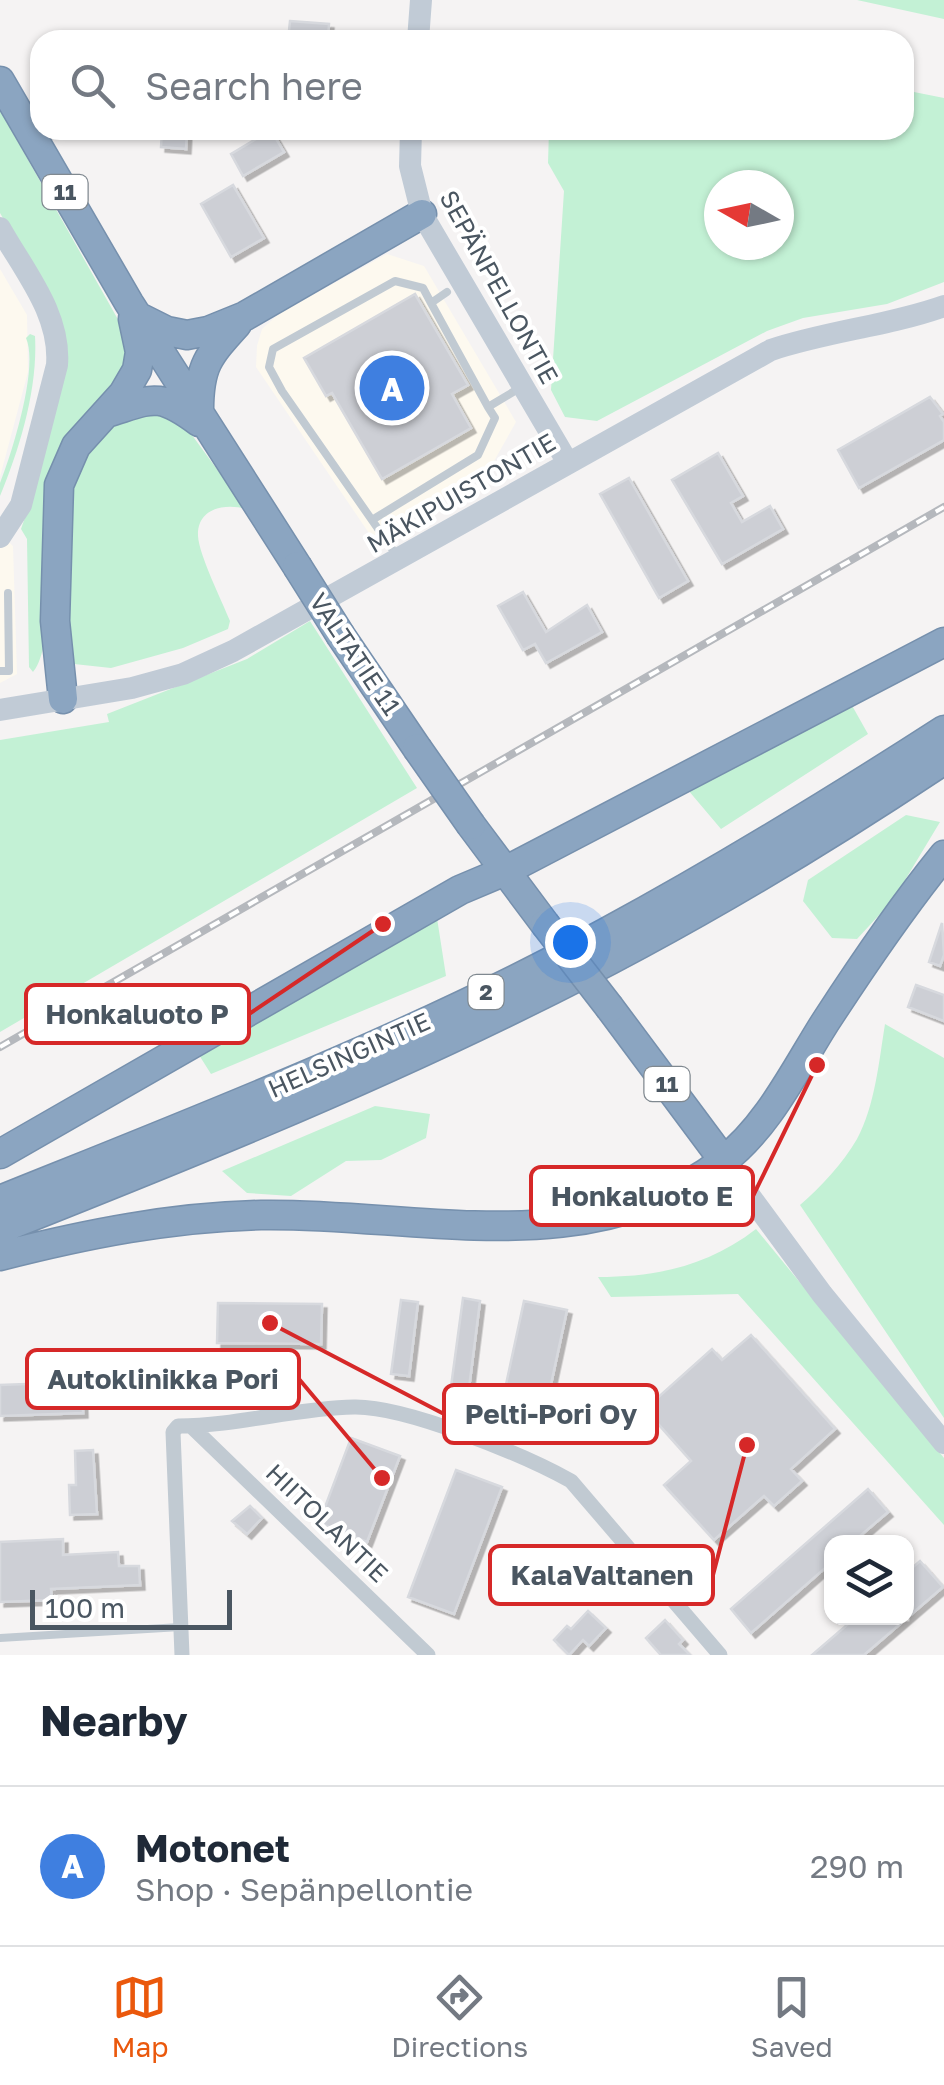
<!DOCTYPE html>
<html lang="en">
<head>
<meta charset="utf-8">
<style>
	body { margin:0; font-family:"Golos Text",sans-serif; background:#f2f2f3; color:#1f2937 }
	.controls { position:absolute; right:30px; bottom:30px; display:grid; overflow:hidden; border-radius:20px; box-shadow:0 2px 8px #0004 }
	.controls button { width:90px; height:90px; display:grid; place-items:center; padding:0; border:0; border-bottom:2px solid #e0e1e3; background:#fff; color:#1f2937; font:50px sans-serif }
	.compass { position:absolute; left:704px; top:170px; width:90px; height:90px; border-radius:50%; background:#fff; box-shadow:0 2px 8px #0004; rotate:279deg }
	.scale { position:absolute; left:30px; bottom:25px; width:202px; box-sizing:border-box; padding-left:10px; border:5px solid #4a5661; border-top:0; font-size:28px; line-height:35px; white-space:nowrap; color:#4a5661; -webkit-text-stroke:8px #fff; paint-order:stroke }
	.you { position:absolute; left:570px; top:942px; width:35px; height:35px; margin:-25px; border:8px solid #fff; border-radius:50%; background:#1a73e8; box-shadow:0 0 0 15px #1a73e833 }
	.badge { display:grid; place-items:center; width:65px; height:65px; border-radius:50%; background:#ea580c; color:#fff; font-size:32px; font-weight:700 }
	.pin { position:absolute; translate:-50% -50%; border:5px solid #fff; box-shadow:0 2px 10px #0006 }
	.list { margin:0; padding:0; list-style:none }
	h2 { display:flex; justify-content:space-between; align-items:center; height:130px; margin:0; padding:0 40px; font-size:42px }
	h2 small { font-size:32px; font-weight:400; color:#747a83 }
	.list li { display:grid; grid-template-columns:65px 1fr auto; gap:30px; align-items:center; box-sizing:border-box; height:160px; padding:0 40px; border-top:2px solid #e0e1e3 }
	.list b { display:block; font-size:38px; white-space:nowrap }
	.list p { margin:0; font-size:32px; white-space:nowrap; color:#747a83 }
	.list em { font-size:32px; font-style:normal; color:#747a83 }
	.icon { flex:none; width:55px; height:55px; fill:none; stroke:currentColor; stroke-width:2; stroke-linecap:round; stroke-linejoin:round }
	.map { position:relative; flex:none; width:944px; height:1655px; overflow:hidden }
	.search { position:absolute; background:#fff; box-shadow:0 2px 8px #0004; left:30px; right:30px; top:30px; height:110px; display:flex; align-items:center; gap:25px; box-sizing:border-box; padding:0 35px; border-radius:30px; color:#747a83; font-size:38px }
	.sheet { height:290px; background:#fff }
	nav { display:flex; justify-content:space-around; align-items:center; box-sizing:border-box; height:140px; border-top:2px solid #e0e1e3; background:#fff; font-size:28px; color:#747a83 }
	nav a { display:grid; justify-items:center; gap:5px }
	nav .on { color:#ea580c }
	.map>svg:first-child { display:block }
	.commercial { fill:#fdf9ef }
	.green { fill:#c3f1d5; fill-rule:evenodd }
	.building { fill:#cdcfd5; stroke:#d7d9de; stroke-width:2.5; filter:url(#shadow) }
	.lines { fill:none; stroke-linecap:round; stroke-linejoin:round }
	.highway-casing { stroke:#7690ad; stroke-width:31 }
	.lane { stroke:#c1cad2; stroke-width:8 }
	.street { stroke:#c1cad2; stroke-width:15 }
	.secondary { stroke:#c1cbd6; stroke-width:22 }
	.highway { stroke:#8ba5c1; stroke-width:28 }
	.rail-casing { stroke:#b5b8bd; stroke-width:8 }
	.rail { stroke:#fff; stroke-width:4; stroke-dasharray:11; stroke-linecap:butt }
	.highway-bridge-casing { stroke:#7690ad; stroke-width:31; stroke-linecap:butt }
	.highway-bridge { stroke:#8ba5c1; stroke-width:28 }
	.labels { text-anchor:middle; stroke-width:8; stroke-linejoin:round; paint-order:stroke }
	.shield { fill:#fff; stroke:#808990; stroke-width:2.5 }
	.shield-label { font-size:22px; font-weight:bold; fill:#4a5661 }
	.street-label { font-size:25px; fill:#4a5661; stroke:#fff }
	.leader { fill:none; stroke:#d62828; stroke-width:4 }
	.callout-dot { fill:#d62828; stroke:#fff; stroke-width:4 }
	.callout { fill:#fff; stroke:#d62828; stroke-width:4 }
	.callout-label { font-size:28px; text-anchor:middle; font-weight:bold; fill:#4a5661 }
</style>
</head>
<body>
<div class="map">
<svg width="944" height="1655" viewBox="0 0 944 1655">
	<defs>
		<filter id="shadow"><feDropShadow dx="4.5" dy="4.5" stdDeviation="0" flood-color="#0004"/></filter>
	</defs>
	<rect width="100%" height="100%" fill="#f5f3f3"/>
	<path class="commercial" d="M387,254L424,266L516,422L489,470L373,539L256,367L257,346L262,329L280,313Z
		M0,269L27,315L28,372L0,477Z
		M6,539L13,546L17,674L0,683V545Z"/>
	<path class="green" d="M857,0H944V19Z
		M904,90L944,98V282L887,304L803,318L767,331L597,421L565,417L551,390L564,191L548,163L549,130H904ZM719,185H779V245H719Z
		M0,110L120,323L130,365C116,381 74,427 69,444C58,487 56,649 33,672L29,667L27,539L21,529L29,506L60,316L0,213Z
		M30,334L35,336C38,388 20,448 0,496V483C12,453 39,367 26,338Z
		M158,407L189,431L246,509C225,503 197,508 198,536C199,555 222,601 230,621L228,629L183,648L111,668L74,664C62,598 48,509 85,449C98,426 133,412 158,407Z
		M310,621L417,788L0,1032V740L109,722L107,714L247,659Z
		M850,702L868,734L721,829L688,790Z
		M906,815L940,822L893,900L857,939L832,938L803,901L808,880Z
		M437,918L446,976L211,1074L199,1055Z
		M885,1024L944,1058V1418L800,1205C821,1187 843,1163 857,1139C875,1106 879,1061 885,1024Z
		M375,1106L430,1114L426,1138L381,1160L346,1161L291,1196L247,1193L222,1171Z
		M756,1229L944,1458V1525L738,1294L611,1297L598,1277C657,1277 708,1266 756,1229Z"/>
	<path class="building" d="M290,21L329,24L328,40H288Z
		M162,130H187L186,149L161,147Z
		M271,130L284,152L243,176L231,154Z
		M233,185L264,238L231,257L201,204Z
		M415,294L468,385L452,394L471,428L382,479L332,393L326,396L304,358Z
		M930,397L943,414L940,416L944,422V440L859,488L838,450Z
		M718,453L743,496L731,503L742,522L770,506L783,529L722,564L672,480Z
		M629,478L688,581L659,598L600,494Z
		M523,592L546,632L587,605L602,632L546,663L535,644L523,650L498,606Z
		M942,923L944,955L940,966L929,962Z
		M916,985L944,995V1021L908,1007Z
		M463,1298L480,1301L468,1396L450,1394Z
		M401,1300L418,1302L409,1376L391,1374Z
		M524,1301L567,1310L545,1412L502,1403Z
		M218,1303L322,1304L321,1344L217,1343Z
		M751,1335L835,1429L791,1469L802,1481L774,1506L764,1496L714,1540L664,1485L691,1461L645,1409L712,1349L722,1360Z
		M82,1382L83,1413L0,1416V1385Z
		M351,1438L400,1456L367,1542L319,1523Z
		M93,1450L97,1514L70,1515L69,1485H76L75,1451Z
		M456,1470L502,1487L454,1614L408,1597Z
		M868,1489L888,1512L853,1542H832V1562L751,1633L731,1609Z
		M250,1506L262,1518L247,1534L232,1521Z
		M63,1539V1555L118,1552L119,1566H139L140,1585L51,1589L52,1600L0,1602V1542Z
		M920,1561L943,1587L864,1655H812L855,1618H906V1573Z
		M588,1611L606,1628L589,1646L583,1640L569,1655L554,1640L567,1626L571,1629Z
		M665,1620L683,1640L679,1644L690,1655H661L646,1638Z"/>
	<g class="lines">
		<defs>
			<path id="highway" d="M0,81L129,303L297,566
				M139,317L167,331L187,335L208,331L245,316L422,214
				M199,410C199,366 208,356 237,324
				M106,413C153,399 157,391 199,422
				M341,636L417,748
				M63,699L55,621L59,485L76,446L123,394L137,370L140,352L133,319
				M471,825L545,924
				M610,1008L724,1161
				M0,1154L460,890L505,871L944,642
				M0,1200C204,1118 411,1038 605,933C721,870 834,801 944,730
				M0,1229C174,1160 348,1090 517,1007C664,936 808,851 944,760
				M0,1256C86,1234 172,1217 261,1215C416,1212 589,1265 723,1161C768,1127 796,1068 826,1021C863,964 901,908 944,855"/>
		</defs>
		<use href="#highway" class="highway-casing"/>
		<path class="lane" d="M431,303L488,407
			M372,520L478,455L495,418L488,407L518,389
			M397,556L282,391L269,367L273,349L395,281L423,288L431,303L447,292
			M0,671H9L8,593
			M0,1638L180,1627"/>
		<path class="street" d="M191,1426L428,1655
			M182,1655L173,1432L178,1426C237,1426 295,1408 354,1407C406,1406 524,1455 571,1481L720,1655"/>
		<path class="secondary" d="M418,40L421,0
			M411,130L410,166L422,214L568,463
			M0,228C24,271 61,314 57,365L21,505L0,537
			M0,710L132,688L183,674L233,651L771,350C828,331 888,326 944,306
			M724,1161L822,1294L944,1443"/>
		<use href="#highway" class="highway"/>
		<defs>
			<path id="rail" d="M0,1047L944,507"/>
		</defs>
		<use href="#rail" class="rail-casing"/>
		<use href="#rail" class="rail"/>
		<defs>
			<path id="highway-bridge" d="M297,566L341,636
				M417,748L471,825
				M545,924L610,1008"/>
		</defs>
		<use href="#highway-bridge" class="highway-bridge-casing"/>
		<use href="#highway-bridge" class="highway-bridge"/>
	</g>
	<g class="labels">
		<g class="shield">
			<rect x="42.5" y="175" width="45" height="34" rx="8"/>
			<rect x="468.5" y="975" width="35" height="34" rx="8"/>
			<rect x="644.5" y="1067" width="45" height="34" rx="8"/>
		</g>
		<g class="shield-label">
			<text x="65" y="200">11</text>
			<text x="486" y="1000">2</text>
			<text x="667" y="1092">11</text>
		</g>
		<g class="street-label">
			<text transform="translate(499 287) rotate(61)" y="9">SEPÄNPELLONTIE</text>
			<text transform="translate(461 493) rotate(-30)" y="9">MÄKIPUISTONTIE</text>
			<text transform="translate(355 654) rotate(56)" y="9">VALTATIE 11</text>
			<text transform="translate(349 1055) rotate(-24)" y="9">HELSINGINTIE</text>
			<text transform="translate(327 1523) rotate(44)" y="9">HIITOLANTIE</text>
		</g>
	</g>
	<path class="leader" d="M383 924L249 1014M817 1065L753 1196M382 1478L299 1379M270 1323L444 1414M747 1445L713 1575"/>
	<g class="callout-dot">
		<circle cx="383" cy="924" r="10"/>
		<circle cx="817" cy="1065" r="10"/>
		<circle cx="382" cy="1478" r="10"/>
		<circle cx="270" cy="1323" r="10"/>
		<circle cx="747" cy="1445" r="10"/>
	</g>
	<g class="callout">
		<rect x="26" y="985" width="223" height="58" rx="10"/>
		<rect x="531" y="1167" width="222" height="58" rx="10"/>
		<rect x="27" y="1350" width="272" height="58" rx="10"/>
		<rect x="444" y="1385" width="213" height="58" rx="10"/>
		<rect x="490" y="1546" width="223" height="58" rx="10"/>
	</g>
	<g class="callout-label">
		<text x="137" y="1024">Honkaluoto P</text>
		<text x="642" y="1206">Honkaluoto E</text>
		<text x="163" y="1389">Autoklinikka Pori</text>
		<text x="551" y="1424">Pelti-Pori Oy</text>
		<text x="602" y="1585">KalaValtanen</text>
	</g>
</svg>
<div class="controls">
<button><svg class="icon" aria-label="layers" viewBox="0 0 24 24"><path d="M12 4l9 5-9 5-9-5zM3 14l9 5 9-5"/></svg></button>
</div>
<svg class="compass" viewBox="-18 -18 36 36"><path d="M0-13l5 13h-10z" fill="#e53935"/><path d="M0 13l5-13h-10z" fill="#747a83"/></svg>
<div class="scale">100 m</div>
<div class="you"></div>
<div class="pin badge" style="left:392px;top:388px;background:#3f7fe0">A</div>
<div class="search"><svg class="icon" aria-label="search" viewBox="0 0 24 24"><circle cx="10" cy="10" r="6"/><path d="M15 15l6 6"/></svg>Search here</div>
</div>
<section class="sheet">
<h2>Nearby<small></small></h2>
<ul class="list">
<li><span class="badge" style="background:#3f7fe0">A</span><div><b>Motonet</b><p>Shop · Sepänpellontie</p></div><em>290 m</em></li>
</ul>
</section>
<nav>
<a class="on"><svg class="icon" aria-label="map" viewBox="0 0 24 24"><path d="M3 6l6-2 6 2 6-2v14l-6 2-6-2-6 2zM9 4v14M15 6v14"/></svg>Map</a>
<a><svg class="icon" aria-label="directions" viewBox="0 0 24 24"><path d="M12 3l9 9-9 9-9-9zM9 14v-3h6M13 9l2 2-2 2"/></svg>Directions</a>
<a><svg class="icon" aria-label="saved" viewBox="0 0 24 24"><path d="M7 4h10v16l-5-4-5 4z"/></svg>Saved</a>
</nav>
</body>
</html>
